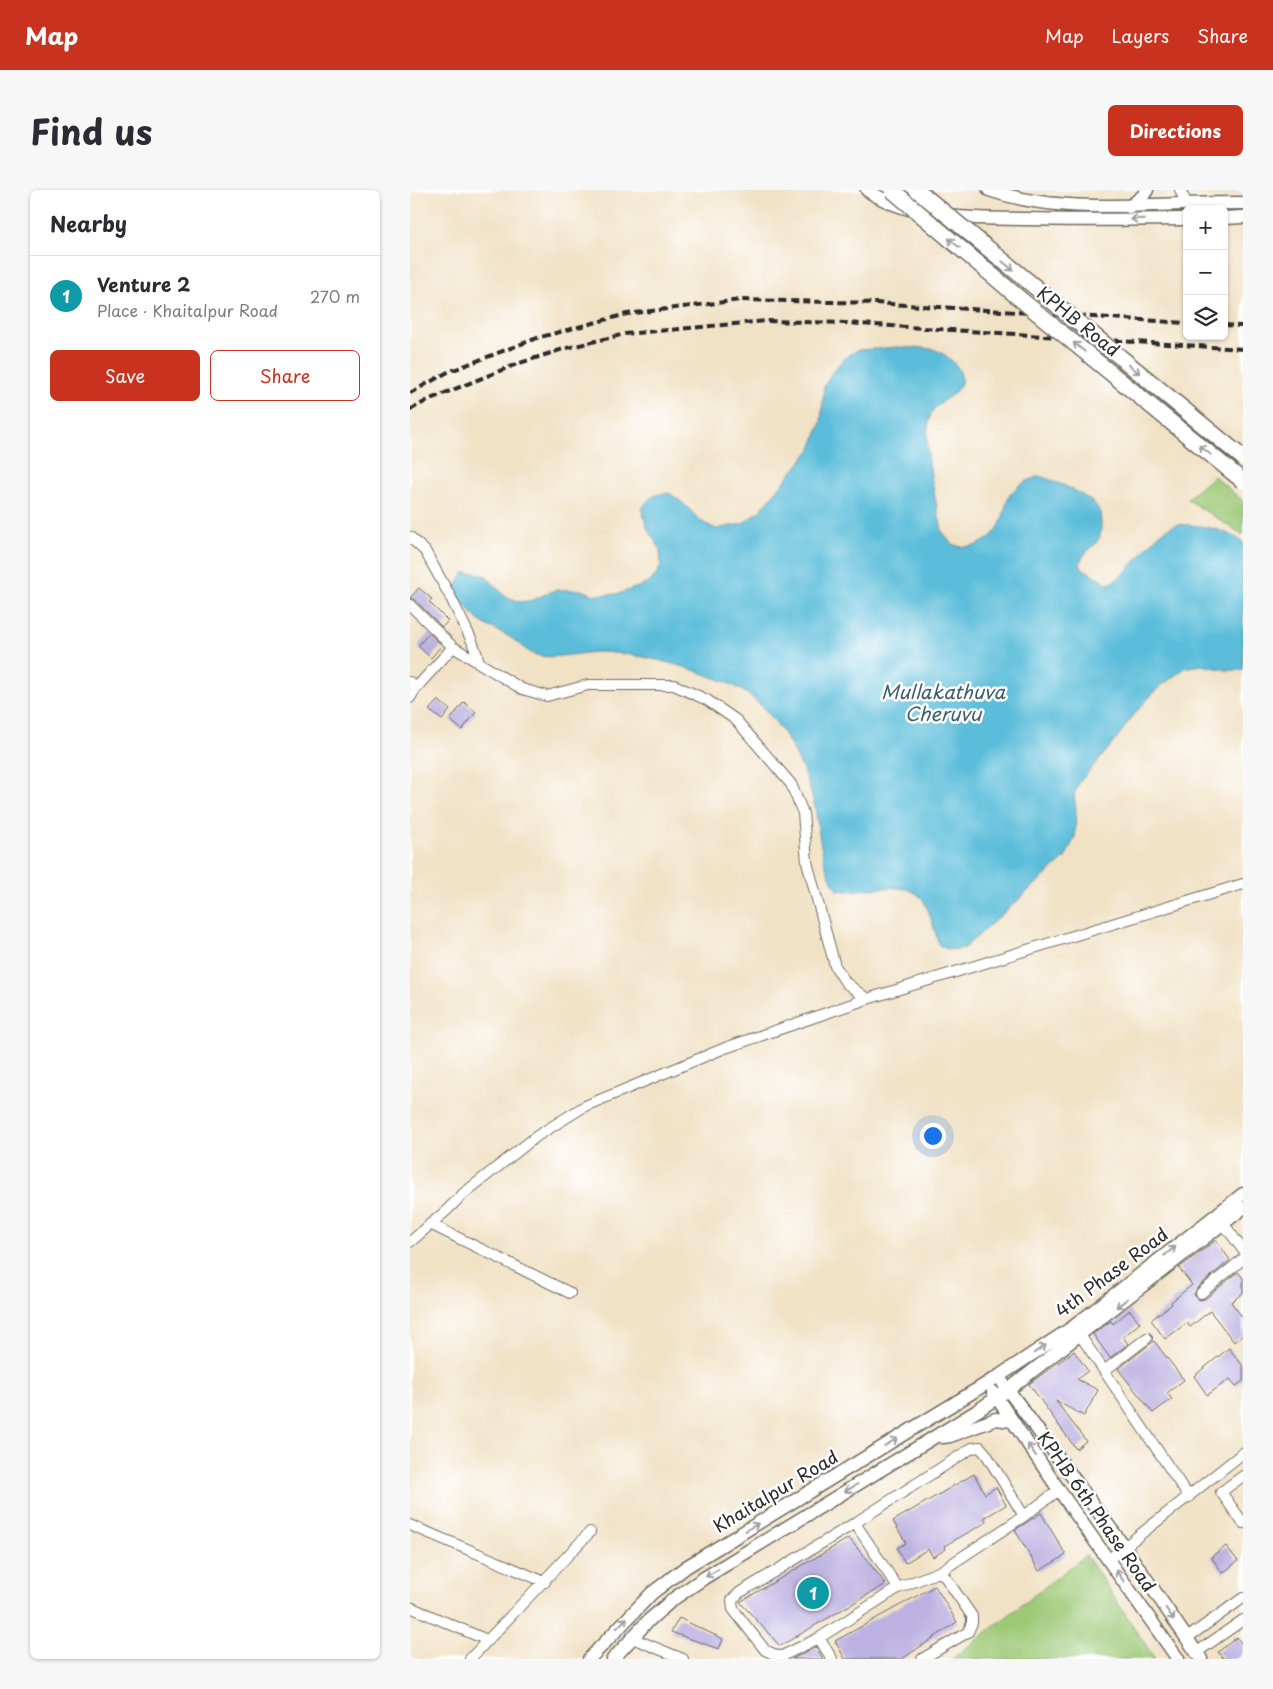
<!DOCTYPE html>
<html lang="en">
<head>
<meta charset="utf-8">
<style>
	body { margin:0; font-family:"Playpen Sans",sans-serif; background:#f7f7f7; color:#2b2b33 }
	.controls { position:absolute; right:15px; top:15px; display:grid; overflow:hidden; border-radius:8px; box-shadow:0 1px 4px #0004 }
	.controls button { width:45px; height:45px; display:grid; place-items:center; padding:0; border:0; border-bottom:1px solid #e1e1e2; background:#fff; color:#2b2b33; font:25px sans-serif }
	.you { position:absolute; left:522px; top:945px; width:18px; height:18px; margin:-12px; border:4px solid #fff; border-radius:50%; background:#1a73e8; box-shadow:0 0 0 8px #1a73e833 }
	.badge { display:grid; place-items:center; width:32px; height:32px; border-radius:50%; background:#c8321e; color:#fff; font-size:16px; font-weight:700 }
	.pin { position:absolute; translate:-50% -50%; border:2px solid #fff; box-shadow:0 1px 5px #0006 }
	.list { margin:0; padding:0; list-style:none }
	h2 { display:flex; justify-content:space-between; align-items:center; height:65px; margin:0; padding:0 20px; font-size:21px }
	h2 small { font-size:16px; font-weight:400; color:#7c7c81 }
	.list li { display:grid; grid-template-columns:32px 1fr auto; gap:15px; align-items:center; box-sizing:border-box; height:80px; padding:0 20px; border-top:1px solid #e1e1e2 }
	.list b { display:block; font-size:19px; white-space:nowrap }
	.list p { margin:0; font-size:16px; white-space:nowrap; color:#7c7c81 }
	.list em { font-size:16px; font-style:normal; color:#7c7c81 }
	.actions { display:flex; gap:10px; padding:15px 20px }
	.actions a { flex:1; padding:11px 0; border:1px solid #c8321e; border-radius:8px; text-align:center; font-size:18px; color:#c8321e }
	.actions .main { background:#c8321e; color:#fff }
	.icon { flex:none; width:28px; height:28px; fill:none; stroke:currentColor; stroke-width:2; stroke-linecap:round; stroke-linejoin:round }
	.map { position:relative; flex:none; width:833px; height:1469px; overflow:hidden; border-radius:8px }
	header { display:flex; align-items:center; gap:30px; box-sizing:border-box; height:70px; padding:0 25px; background:#c8321e; color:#fff }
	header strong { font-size:24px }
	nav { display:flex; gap:28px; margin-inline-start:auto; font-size:18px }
	.intro { display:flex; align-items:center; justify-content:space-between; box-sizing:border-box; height:120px; padding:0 30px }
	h1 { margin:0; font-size:35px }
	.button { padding:12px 22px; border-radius:8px; background:#c8321e; color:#fff; font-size:18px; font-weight:700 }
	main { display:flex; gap:30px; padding:0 30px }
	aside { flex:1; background:#fff; border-radius:8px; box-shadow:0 1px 4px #0004 }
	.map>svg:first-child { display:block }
	.green { fill:#9dc977; stroke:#647a51 }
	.water { fill:#5bbdda; stroke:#437482 }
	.building { fill:#bcb2e1 }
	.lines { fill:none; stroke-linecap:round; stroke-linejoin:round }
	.minor-casing { stroke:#706b61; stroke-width:12 }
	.tertiary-casing { stroke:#706b61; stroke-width:15 }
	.minor { stroke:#fff; stroke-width:10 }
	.tertiary { stroke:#fff; stroke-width:12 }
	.rail { stroke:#2b2b2b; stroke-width:4; stroke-dasharray:8 4; stroke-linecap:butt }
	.primary-bridge-casing { stroke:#706b61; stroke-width:18; stroke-linecap:butt }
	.primary-bridge { stroke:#fff; stroke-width:15 }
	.oneway { stroke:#a0a0a0 }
	.labels { text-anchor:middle; stroke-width:5; stroke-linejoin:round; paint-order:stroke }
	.street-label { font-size:18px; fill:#2b2b2b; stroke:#fff }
	.water-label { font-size:19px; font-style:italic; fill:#3c5e68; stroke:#fff }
</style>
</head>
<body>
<header>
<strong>Map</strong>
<nav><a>Map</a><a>Layers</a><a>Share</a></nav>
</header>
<div class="intro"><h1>Find us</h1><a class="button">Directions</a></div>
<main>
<aside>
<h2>Nearby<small></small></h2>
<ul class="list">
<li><span class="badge" style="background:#0f9aa8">1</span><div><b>Venture 2</b><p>Place · Khaitalpur Road</p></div><em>270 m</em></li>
</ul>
<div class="actions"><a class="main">Save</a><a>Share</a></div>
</aside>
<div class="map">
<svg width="833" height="1469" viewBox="0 0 833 1469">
	<rect width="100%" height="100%" fill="#fff"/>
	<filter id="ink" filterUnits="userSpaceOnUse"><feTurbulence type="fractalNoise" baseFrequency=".02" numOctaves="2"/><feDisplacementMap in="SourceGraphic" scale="10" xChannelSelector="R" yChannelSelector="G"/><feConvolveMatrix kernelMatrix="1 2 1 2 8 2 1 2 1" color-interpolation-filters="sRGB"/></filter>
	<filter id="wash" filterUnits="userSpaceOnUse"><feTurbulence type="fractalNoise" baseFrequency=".0096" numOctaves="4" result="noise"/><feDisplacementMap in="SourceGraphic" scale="20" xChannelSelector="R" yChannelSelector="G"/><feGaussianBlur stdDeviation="1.12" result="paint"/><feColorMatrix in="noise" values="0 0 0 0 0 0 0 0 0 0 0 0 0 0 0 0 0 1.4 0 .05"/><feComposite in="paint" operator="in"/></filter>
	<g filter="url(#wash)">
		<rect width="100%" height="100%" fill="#f1e2c6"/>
		<path class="green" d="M804,286L833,311V345L777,309Z
			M676,1365L745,1469H542Z"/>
		<path class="water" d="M487,157C499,158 511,157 522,159C536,162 559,182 549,197C540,210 522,213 519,230C513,259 526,311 532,341C534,344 538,350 541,353C557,363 580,352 588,338C595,328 594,312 602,302C609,294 619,291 628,286C644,290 680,305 689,320C691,324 691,334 691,339C690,343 690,348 688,350C682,360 672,362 670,375L672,378L699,394C723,383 742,341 766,335C773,334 782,335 789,336C804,338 821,343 833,352V480H817L791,475L775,478L747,499L725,523L703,553L669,593L664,605L666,620L665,647L655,668L554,758C543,760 539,761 529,755C513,702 515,694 456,699C446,700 438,702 428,700C410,677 410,641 404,613C393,570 364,514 322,495C281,477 236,464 190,462C173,462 144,469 130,466C116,463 110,453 98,446C90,441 80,438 71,432C66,429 62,423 58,419C45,405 42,399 54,383H65L76,386L95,406L111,412L123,410L145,400H171L185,405L208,404L239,393L247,384L251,375L250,359L237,338L232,319C241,305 243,305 259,303L274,314L290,331L306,339L332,334L350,321L401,259L411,232L414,197L422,182L438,165L449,160Z"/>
		<g id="blocks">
			<path class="building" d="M9,398L22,409L19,412L38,431L32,437L5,410L0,408Z
				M19,443L32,455L21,468L8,456Z
				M28,510L40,520L32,530L19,520Z
				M54,512L66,522L52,540L40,530Z
				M806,1050L820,1070L787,1098L784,1105L789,1110L795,1109L828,1082L833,1088V1103L821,1112L833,1128V1145L824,1152L800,1121L780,1137L777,1133L755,1149L741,1130L762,1114L761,1112L782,1095L769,1078Z
				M720,1120L730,1133L713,1147L718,1154L700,1168L683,1144L701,1131L703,1134Z
				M744,1151L774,1190L757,1203L762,1209L743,1223L708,1179Z
				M819,1158L833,1176V1191L826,1196L820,1189L797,1205L784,1186Z
				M664,1161L678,1181L667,1189L688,1200L674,1226L646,1211L676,1251L666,1259L619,1194Z
				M564,1284L575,1304L586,1297L596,1315L574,1328L577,1332L534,1356L536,1359L523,1367L518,1359L495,1373L487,1358L496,1353L483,1331Z
				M631,1323L656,1365L629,1381L605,1340Z
				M439,1348L476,1394L370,1456L330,1412Z
				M816,1356L828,1371L813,1383L801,1367Z
				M525,1396L547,1432L492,1469H435L425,1451Z
				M269,1428L313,1449L309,1459L261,1442Z
				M827,1447L833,1456V1469H814L808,1462Z
				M406,1457L413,1469H382Z"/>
		</g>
	</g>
	<g filter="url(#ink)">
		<use href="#blocks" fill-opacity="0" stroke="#706b61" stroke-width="1"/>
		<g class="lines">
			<defs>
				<path id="minor" d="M770,0L777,14
					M0,347L15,361L40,406L62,451L69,471
					M0,415L43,457L112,499L137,506L178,495H264L297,510L326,530L381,594L393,623L397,672L425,776L436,793L457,809
					M0,492L6,498L43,457
					M0,508L6,498
					M813,1033L833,1060
					M20,1034L160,1103
					M0,1052L36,1021L53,1004L127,946L175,916L315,858L457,809L833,694
					M791,1103L833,1069
					M670,1145L779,1307
					M694,1181L737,1148
					M833,1286L811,1302L833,1333
					M614,1326L576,1264L570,1257L562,1258L445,1333L329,1403L322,1410L323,1419L355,1460L370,1467L409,1448L488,1398L531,1381L614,1326L649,1300
					M445,1333L488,1398
					M0,1335L135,1392
					M698,1370L833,1263
					M0,1417L77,1450
					M222,1448L273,1469
					M409,1448L422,1469
					M777,1448L833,1408
					M787,1462L833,1430
					M60,1469L180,1342
					M512,1469L558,1442L562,1433V1426L531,1381"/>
				<path id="tertiary" d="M457,0C503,31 563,28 616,29C670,31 723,29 777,29
					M579,0C631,18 687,17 741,15C772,14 802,13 833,13
					M719,17L733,6L737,0
					M814,28L833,27
					M593,1193L715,1358L791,1469
					M583,1202L649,1300L768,1469
					M533,1247L540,1246L586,1229L602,1231
					M179,1469L242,1403L276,1377L589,1186L663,1137L833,1004
					M203,1469L237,1432L262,1410L294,1388L567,1221L598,1200L833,1018"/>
			</defs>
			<use href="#minor" class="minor-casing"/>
			<use href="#tertiary" class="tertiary-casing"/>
			<use href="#minor" class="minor"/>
			<use href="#tertiary" class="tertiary"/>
			<path class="rail" d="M814,135L833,136
				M0,203L38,182L127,148L217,124L330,110L466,113L777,133
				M0,220L18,210L107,174L153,159L215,144L356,131L436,133L833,159"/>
			<defs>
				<path id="primary-bridge" d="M482,0L609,108L833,291
					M507,0L833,268"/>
			</defs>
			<use href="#primary-bridge" class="primary-bridge-casing"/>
			<use href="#primary-bridge" class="primary-bridge"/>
		</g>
		<defs><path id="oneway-shaft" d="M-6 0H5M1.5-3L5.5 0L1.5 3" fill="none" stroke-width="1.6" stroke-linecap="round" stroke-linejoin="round" transform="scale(1.25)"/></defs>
		<g class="oneway">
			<use href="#oneway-shaft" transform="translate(728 29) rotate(179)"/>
			<use href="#oneway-shaft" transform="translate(544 53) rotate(-140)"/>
			<use href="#oneway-shaft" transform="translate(598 76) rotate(40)"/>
			<use href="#oneway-shaft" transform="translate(669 157) rotate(-141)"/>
			<use href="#oneway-shaft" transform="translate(724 179) rotate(39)"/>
			<use href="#oneway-shaft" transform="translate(795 260) rotate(-141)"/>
			<use href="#oneway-shaft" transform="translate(760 1061) rotate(-38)"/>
			<use href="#oneway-shaft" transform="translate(712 1113) rotate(142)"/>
			<use href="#oneway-shaft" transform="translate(630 1159) rotate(-34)"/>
			<use href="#oneway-shaft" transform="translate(481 1252) rotate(-31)"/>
			<use href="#oneway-shaft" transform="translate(622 1260) rotate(-124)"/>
			<use href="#oneway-shaft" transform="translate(441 1298) rotate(149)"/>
			<use href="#oneway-shaft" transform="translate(342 1337) rotate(-31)"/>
			<use href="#oneway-shaft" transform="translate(302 1383) rotate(149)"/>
			<use href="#oneway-shaft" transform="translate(710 1386) rotate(-125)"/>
			<use href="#oneway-shaft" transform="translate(760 1424) rotate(55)"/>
			<use href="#oneway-shaft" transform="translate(212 1433) rotate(-45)"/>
		</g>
	</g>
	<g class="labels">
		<g class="street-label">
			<text transform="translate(668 132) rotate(39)" y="6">KPHB Road</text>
			<text transform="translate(702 1083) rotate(-37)" y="6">4th Phase Road</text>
			<text transform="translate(366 1302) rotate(-31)" y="6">Khaitalpur Road</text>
			<text transform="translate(686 1322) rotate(55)" y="6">KPHB 6th Phase Road</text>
		</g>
		<g class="water-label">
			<text x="533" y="509">Mullakathuva<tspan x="533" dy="22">Cheruvu</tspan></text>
		</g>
	</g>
</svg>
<div class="controls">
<button>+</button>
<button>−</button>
<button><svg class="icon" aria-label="layers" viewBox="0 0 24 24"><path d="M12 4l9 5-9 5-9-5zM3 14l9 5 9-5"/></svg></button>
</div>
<div class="you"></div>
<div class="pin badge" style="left:403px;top:1403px;background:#0f9aa8">1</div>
</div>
</main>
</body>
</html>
